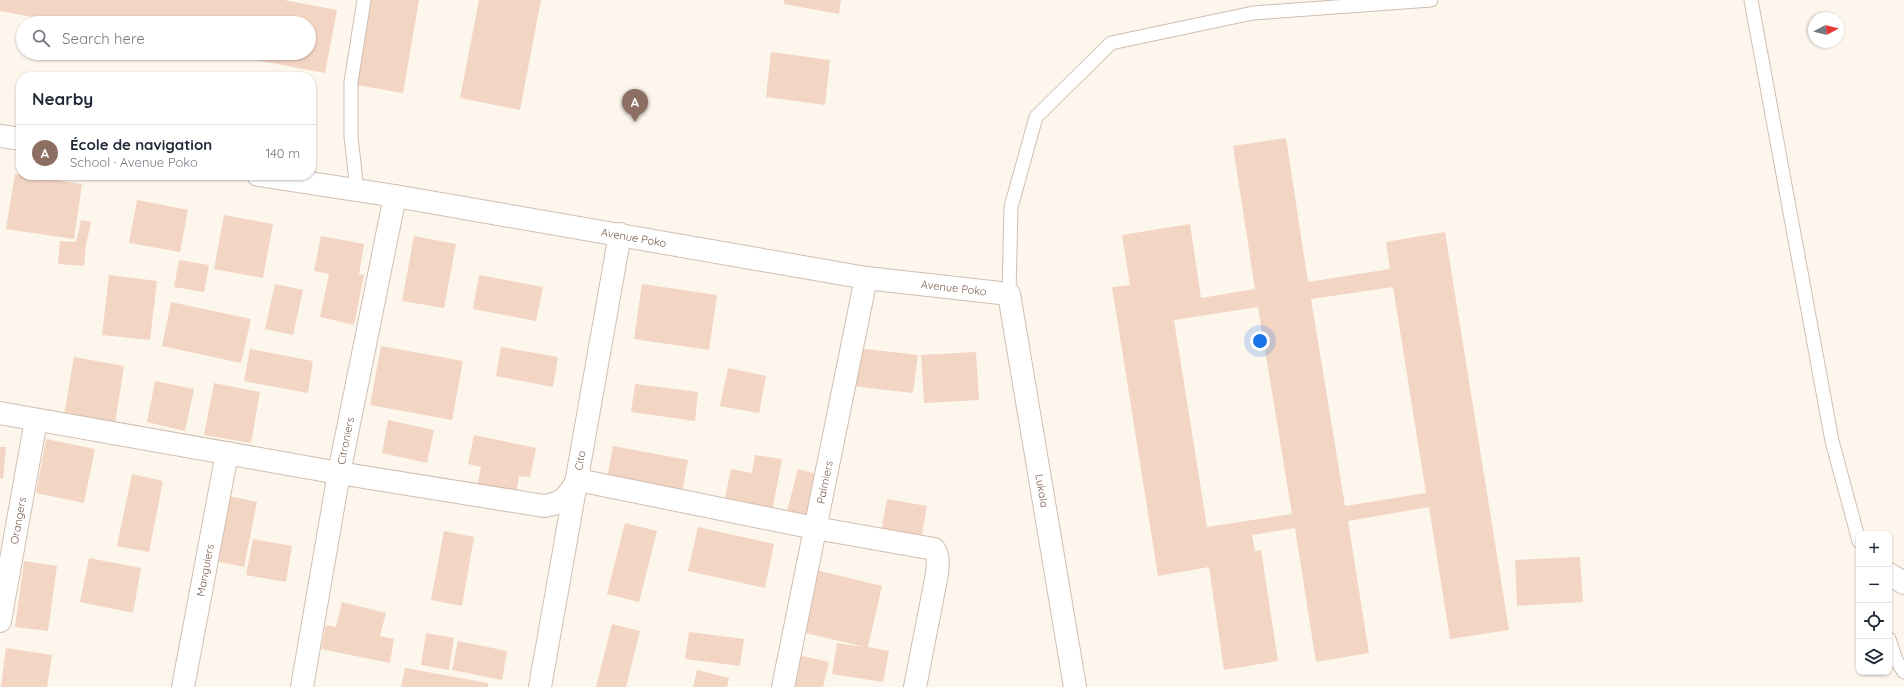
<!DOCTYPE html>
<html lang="en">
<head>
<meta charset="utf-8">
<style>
	body { margin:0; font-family:Quicksand,sans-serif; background:#f6f6f7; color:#1f2937 }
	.controls { position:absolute; right:12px; bottom:12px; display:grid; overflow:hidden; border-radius:8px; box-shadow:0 1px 3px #0004 }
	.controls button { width:36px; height:36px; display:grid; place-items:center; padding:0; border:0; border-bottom:1px solid #e0e1e3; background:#fff; color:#1f2937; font:20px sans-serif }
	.compass { position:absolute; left:1808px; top:12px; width:36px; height:36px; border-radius:50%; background:#fff; box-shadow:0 1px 3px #0004; rotate:83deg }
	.you { position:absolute; left:1260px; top:341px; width:14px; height:14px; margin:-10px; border:3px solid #fff; border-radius:50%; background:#1a73e8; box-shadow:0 0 0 6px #1a73e833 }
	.badge { display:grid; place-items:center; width:26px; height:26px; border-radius:50%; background:#e76f51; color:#fff; font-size:13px; font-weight:700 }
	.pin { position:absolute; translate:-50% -33px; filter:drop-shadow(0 1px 2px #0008) }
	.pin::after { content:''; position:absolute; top:21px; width:14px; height:12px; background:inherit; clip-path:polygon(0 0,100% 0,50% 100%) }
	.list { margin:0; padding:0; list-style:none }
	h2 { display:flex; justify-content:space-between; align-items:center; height:52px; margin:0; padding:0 16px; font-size:17px }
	h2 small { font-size:13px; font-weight:400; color:#747a83 }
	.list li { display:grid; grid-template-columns:26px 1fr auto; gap:12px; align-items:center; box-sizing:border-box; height:56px; padding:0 16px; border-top:1px solid #e0e1e3 }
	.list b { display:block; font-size:15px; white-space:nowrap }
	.list p { margin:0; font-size:13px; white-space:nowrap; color:#747a83 }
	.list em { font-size:13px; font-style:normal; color:#747a83 }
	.icon { flex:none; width:22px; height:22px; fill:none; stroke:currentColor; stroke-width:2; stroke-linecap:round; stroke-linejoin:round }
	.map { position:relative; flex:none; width:1904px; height:687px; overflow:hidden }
	.search { position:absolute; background:#fff; box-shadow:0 1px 3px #0004; left:16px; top:16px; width:300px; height:44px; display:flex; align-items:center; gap:10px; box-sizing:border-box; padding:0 14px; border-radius:22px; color:#747a83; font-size:15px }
	.panel { position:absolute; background:#fff; box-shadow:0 1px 3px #0004; left:16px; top:72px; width:300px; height:108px; border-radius:16px }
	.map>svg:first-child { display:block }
	.building { fill:#f3d5c3; fill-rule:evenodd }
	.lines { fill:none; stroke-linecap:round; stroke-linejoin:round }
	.lane-casing { stroke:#d1beb0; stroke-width:15 }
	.street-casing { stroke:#d1beb0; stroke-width:24 }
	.lane { stroke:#fff; stroke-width:13 }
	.street { stroke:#fff; stroke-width:22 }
	.labels { text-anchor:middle; stroke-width:3.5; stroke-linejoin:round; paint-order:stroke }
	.street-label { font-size:11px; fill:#7a5c4d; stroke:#fffaf3 }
</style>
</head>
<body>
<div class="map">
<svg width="1904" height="687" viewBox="0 0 1904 687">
	<rect width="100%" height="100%" fill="#fdf6ec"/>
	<path class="building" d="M0,0H284L337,10L325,73L224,54L309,53V23H64L0,11Z
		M365,0H419L403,93L351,84Z
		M479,0H541L520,110L460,98Z
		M784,0H841L839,14L784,4Z
		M771,52L830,60L825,105L766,97Z
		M1286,138L1308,282L1390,269L1386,242L1445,232L1509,630L1450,639L1429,507L1348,521L1369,653L1316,662L1295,528L1252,535L1255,551L1261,550L1278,661L1224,670L1209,567L1158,576L1112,287L1130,285L1122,235L1190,224L1201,298L1255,289L1233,146ZM1393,287L1426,493L1345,506L1311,299ZM1258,307L1292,514L1207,527L1174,320Z
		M15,174L82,184L74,239L6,229Z
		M137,200L188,210L180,252L129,243Z
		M224,215L273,224L263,278L214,269Z
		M81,220L91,222L86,245L84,266L58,264L60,241L76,242Z
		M321,236L364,244L359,274L364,275L354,325L320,317L329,274L314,271Z
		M414,236L456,244L444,308L402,301Z
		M179,260L209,265L204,292L174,287Z
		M109,275L157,281L150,340L102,335Z
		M479,275L543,287L536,321L473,309Z
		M275,284L303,290L293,335L265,329Z
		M642,284L717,295L709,350L634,339Z
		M171,302L251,319L241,363L162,346Z
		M381,346L463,361L452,420L370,405Z
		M501,347L558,357L553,387L496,376Z
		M848,347L918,355L913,393L844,385Z
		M250,349L313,361L308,393L244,381Z
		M976,352L979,400L924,403L921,355Z
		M74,357L124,366L114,430L63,421Z
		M728,368L766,376L759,413L720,406Z
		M155,381L194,389L185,431L147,422Z
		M214,383L260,392L251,443L204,435Z
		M635,384L698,392L695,421L631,412Z
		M388,420L434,430L427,463L382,453Z
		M474,435L536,448L530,477L519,476L516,494L477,487L481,467L468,464Z
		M46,439L95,449L84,503L36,493Z
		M613,446L688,460L682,493L607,479Z
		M0,447H6L3,479L0,478Z
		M755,455L782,459L772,512L724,503L731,469L752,473Z
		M798,469L820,475L810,521L786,515Z
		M132,474L163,481L149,552L117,546Z
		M224,495L257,502L244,567L210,560Z
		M887,499L927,506L921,540L881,532Z
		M625,523L657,531L639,602L607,594Z
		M698,527L774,544L765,588L688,571Z
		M444,531L474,537L462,606L431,600Z
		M253,539L292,546L286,582L246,575Z
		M1580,557L1583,602L1517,606L1515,560Z
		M89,558L141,568L133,613L80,602Z
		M24,561L57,566L48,631L15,627Z
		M812,569L882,586L868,647L889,651L883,682L832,674L837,643L865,647L797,631Z
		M342,602L386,613L380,636L394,639L390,663L321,649L326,625L336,627Z
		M612,624L640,631L626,687H596Z
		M689,632L744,639L740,666L685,659Z
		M426,633L454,638L449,670L421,665Z
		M458,641L507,651L502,680L452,670Z
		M6,648L52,655L47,687H1Z
		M789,653L829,662L823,687H781Z
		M405,668L488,683V687H401Z
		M697,670L729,678L727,687H693Z"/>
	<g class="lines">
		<defs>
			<path id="lane" d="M1751,0L1832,441L1859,541
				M357,190L351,137V82L364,0
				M1009,294L1011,207L1036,117L1111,43L1253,13L1431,0
				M1889,639L1896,660L1904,672"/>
			<g id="street">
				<path d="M0,136L21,139"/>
				<path id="s1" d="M258,175L395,196L866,278L1009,294L1075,687"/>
				<path d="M0,413L339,473L544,506C565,503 567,496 578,480L815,528L934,549C939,557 938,564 937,574L915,687"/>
				<path d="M1889,574L1904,583"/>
				<path id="s2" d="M0,621L36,420"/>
				<path id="s3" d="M183,687L227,453"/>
				<path id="s4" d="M302,687L339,473L395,196"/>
				<path id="s5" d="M540,687L620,234"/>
				<path id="s6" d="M783,687L866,278"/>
			</g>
		</defs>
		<use href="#lane" class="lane-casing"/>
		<use href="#street" class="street-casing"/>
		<use href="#lane" class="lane"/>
		<use href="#street" class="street"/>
	</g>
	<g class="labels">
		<g class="street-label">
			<text dy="4" stroke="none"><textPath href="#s1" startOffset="381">Avenue Poko</textPath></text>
			<text dy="4" stroke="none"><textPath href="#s1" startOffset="705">Avenue Poko</textPath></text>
			<text dy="4" stroke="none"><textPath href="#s4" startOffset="250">Citroniers</textPath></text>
			<text dy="4" stroke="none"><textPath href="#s5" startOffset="230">Cito</textPath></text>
			<text dy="4" stroke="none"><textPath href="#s6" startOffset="209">Palmiers</textPath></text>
			<text dy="4" stroke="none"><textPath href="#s1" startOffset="960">Lukala</textPath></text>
			<text dy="4" stroke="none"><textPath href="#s2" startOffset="102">Orangers</textPath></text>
			<text dy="4" stroke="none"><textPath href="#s3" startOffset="119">Manguiers</textPath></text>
		</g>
	</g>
</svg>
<div class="controls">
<button>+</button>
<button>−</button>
<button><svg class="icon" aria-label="locate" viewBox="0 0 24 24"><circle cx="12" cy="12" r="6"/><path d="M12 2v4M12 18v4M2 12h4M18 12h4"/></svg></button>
<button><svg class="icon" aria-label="layers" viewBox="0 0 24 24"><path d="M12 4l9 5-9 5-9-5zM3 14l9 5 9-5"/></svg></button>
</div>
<svg class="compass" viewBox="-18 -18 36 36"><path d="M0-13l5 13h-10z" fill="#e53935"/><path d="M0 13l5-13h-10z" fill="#747a83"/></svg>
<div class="you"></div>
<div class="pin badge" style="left:635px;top:122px;background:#8d6e63">A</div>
<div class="search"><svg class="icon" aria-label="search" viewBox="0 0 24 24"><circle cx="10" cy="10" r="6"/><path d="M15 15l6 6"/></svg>Search here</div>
<section class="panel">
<h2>Nearby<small></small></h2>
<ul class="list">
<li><span class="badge" style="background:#8d6e63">A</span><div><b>École de navigation</b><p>School · Avenue Poko</p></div><em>140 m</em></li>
</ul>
</section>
</div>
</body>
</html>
